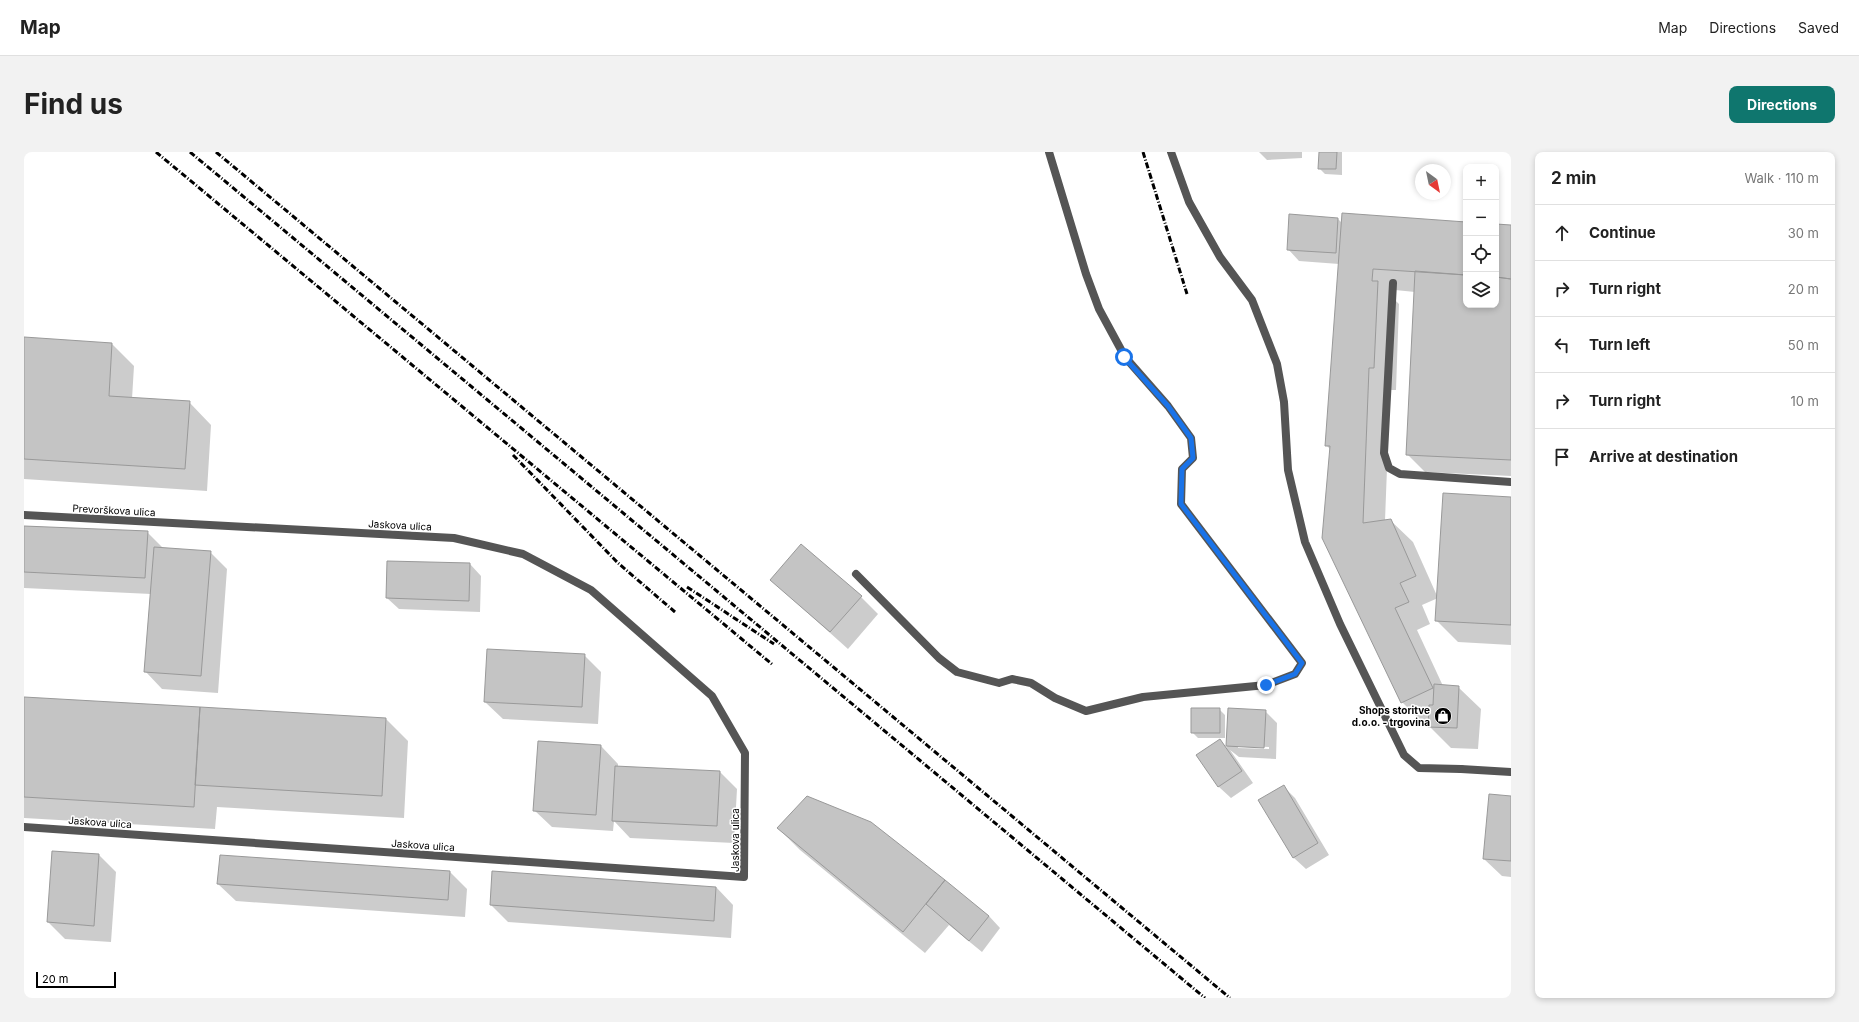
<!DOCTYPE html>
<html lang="en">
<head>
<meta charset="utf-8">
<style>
	body { margin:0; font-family:Inter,sans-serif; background:#f2f2f2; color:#222 }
	.controls { position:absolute; right:12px; top:12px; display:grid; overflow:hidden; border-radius:8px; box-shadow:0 2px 6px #0003 }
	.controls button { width:36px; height:36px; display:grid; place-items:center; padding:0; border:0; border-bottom:1px solid #e0e0e0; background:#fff; color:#222; font:20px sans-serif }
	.compass { position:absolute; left:1391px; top:12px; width:36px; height:36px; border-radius:50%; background:#fff; box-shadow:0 2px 6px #0003; rotate:147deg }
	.scale { position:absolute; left:12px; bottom:10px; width:80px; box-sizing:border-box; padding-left:4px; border:2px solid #000; border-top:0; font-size:11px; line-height:14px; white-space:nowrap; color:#000; -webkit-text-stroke:3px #fff; paint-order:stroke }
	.stop { position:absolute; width:12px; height:12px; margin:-9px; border:3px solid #1a73e8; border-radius:50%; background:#fff }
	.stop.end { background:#1a73e8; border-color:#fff; box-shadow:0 1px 4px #0008 }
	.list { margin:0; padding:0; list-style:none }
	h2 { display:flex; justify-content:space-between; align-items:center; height:52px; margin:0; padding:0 16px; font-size:17px }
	h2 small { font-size:13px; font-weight:400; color:#767676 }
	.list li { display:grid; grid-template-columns:26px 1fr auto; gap:12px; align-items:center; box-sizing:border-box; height:56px; padding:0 16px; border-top:1px solid #e0e0e0 }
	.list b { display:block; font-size:15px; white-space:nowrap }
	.list em { font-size:13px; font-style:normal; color:#767676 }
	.icon { flex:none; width:22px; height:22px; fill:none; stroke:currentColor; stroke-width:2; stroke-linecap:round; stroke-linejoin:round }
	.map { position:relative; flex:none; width:1487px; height:846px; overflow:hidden; border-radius:8px }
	header { display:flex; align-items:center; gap:24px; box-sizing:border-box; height:56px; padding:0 20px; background:#fff; border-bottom:1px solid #e0e0e0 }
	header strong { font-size:19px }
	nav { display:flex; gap:22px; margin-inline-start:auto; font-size:14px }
	.intro { display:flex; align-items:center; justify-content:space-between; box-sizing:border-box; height:96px; padding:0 24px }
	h1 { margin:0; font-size:28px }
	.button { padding:10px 18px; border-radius:8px; background:#0f766e; color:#fff; font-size:14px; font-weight:700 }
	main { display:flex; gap:24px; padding:0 24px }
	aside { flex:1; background:#fff; border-radius:8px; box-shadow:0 2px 6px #0003 }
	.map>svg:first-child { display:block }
	.shadow { fill:#0003; fill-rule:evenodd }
	.building { fill:#c4c4c4; stroke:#999 }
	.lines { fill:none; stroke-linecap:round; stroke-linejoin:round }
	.lane { stroke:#555; stroke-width:8 }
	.street { stroke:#555; stroke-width:8 }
	.rail { stroke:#000; stroke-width:3; stroke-dasharray:6 2 1 2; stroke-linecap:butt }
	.route { stroke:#1a73e8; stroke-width:5 }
	.labels { text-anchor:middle; stroke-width:3; stroke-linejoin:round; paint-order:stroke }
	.street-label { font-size:10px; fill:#000; stroke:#fff }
	.poi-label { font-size:10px; font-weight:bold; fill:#000; stroke:#fff; text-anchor:end }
</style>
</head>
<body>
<header>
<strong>Map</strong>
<nav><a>Map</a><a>Directions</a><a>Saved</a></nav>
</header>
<div class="intro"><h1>Find us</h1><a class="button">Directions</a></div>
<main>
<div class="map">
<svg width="1487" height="846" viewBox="0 0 1487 846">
	<rect width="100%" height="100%" fill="#fff"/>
	<path class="shadow" d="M1235,0H1278V6L1243,8Z
		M1296,0H1318V23L1301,22L1295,16Z
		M1314,67L1318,71H1442V153H1472V73L1487,74V324L1401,320L1384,303L1391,140L1371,138L1370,147L1375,152L1372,238H1366L1361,369L1366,368L1389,390L1414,446L1487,346V493L1434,490L1412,468L1414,446L1398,453L1406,472L1393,478L1419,534L1434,535L1457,557L1454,597L1427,596L1405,574V570L1400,572L1378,550L1306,297L1302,293L1315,112L1275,109L1264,97Z
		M0,186L88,192L110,214L108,247L165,250L187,273L183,339L0,327Z
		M0,374L123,380L139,396L186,400L203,417L194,541L138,537L121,519L127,442L0,436Z
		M446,412L457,424L456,460L375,457L363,446Z
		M747,428L837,445L854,462L824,497Z
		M560,503L577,520L574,572L479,567L461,550Z
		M0,546L362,567L384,589L380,666L193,655L191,677L0,666Z
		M1195,557L1201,563V586H1174L1168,580Z
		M1205,557L1241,559L1253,571L1252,607L1215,605L1206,598L1229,631L1207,646L1195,635L1173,604L1196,588L1203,596ZM1214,594L1245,595V597L1214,596Z
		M577,594L594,612V615L696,620L713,637L710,691L606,686L590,669L589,679L528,675L510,658Z
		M1259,634L1271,646L1305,703L1282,717L1270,706L1236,648Z
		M1487,645V725L1478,724L1460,707Z
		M846,671L965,764L976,776L958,800L925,773L901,801L776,698L754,676Z
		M29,700L75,703L92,720L87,790L41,787L24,770Z
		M426,720L443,737L441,765L212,749L194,732Z
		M692,735L709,753L707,786L484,770L467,753Z"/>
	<path class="building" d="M1295,0H1313L1312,17H1294Z
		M1318,61L1442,70V123L1349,117L1348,129H1354L1350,216H1345L1339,371L1367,367L1392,424L1376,431L1385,450L1371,456L1409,536L1377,551L1298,386L1306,294H1301Z
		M1265,62L1314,66L1312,101L1263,98Z
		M1472,72L1487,73V127L1472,125Z
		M1391,119L1442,123V153H1472V125L1487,127V308L1382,303Z
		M0,185L88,191L85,244L166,249L161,317L0,307Z
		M1419,341L1487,345V473L1411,469Z
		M0,374L124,379L121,426L0,420Z
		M777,392L838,444L806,480L746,428Z
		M130,395L187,399L177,524L120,520Z
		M363,409L446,411L445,449L362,446Z
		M463,497L561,502L558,555L460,550Z
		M1410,532L1435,534L1433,576L1404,575L1405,553H1409Z
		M0,545L176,555L170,655L0,645Z
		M176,555L362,566L358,644L171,633Z
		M1167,556H1196V581H1167Z
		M1204,556L1242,558L1240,596L1202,594Z
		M1196,587L1218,619L1194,635L1172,603Z
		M514,589L577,593L572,663L509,659Z
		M591,614L696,619L693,674L588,669Z
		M1260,633L1294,691L1269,706L1234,648Z
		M1465,642L1487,644V709L1459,707Z
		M783,644L847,670L921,728L879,780L753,676Z
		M28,699L75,702L70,774L23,770Z
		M196,703L426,719L424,748L193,732Z
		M468,719L692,735L690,769L466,753Z
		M921,728L965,764L945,789L902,752Z"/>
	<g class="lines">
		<path class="lane" d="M1147,0L1165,50L1196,105L1228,148L1253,212L1260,250L1264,318L1281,390L1316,472L1380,603L1395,616L1437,617
			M1369,131L1360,301L1365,316L1376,322L1487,330
			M832,422L915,506L933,520L975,531L988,527L1007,531L1031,546L1062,559L1119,545L1242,533L1271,522L1278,511L1157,352L1158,317L1169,306L1167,286L1144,254L1101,205L1075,157L1062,122L1025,0"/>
		<path class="street" d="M0,363L430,386L499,402L567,438L688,544L721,601L720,725L0,675
			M1437,617L1487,620"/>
		<path class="rail" d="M132,0L749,513
			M166,0L1181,846
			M192,0L1206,846
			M1119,0L1163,142
			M489,303L594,411L651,460
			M663,435L750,492"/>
	</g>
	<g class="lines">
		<path class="route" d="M1100,205L1144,254L1167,286L1169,306L1158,317L1157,352L1278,511L1271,522L1242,533"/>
	</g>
	<defs>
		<symbol id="shop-disc" viewBox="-11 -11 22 22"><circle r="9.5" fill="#000" stroke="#fff"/><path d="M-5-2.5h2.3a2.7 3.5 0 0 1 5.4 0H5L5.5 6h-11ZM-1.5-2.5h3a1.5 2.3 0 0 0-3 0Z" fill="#fff"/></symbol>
	</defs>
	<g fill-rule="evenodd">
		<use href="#shop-disc" x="1409" y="554" width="20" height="20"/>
	</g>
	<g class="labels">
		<g class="street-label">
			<text transform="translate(90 358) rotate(3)" y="4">Prevorškova ulica</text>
			<text transform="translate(376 373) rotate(3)" y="4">Jaskova ulica</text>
			<text transform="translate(76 670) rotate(4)" y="4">Jaskova ulica</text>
			<text transform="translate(711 688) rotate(-90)" y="4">Jaskova ulica</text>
			<text transform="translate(399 693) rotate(4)" y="4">Jaskova ulica</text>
		</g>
		<g class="poi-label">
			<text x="1406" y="562">Shops storitve<tspan x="1406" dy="12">d.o.o. - trgovina</tspan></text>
		</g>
	</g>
</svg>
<div class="controls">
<button>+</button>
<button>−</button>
<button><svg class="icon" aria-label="locate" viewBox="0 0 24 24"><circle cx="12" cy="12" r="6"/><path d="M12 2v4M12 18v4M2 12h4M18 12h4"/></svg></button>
<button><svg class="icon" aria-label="layers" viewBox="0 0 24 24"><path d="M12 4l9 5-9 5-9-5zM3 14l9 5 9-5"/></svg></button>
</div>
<svg class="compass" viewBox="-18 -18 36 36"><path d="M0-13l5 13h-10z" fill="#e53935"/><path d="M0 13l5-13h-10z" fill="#767676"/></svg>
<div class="scale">20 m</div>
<div class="stop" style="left:1100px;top:205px"></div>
<div class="stop end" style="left:1242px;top:533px"></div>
</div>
<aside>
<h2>2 min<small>Walk · 110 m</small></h2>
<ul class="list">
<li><svg class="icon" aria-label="ahead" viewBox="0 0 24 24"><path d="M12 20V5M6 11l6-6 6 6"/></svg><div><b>Continue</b></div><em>30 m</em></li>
<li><svg class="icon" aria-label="right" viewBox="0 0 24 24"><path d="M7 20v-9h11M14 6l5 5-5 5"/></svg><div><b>Turn right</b></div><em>20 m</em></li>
<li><svg class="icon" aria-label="left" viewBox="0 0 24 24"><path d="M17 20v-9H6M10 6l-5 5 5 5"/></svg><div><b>Turn left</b></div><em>50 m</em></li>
<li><svg class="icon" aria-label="right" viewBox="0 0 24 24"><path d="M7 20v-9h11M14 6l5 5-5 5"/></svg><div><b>Turn right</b></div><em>10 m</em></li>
<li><svg class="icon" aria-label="arrive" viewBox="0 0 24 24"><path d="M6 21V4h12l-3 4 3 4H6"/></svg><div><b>Arrive at destination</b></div></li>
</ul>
</aside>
</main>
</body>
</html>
